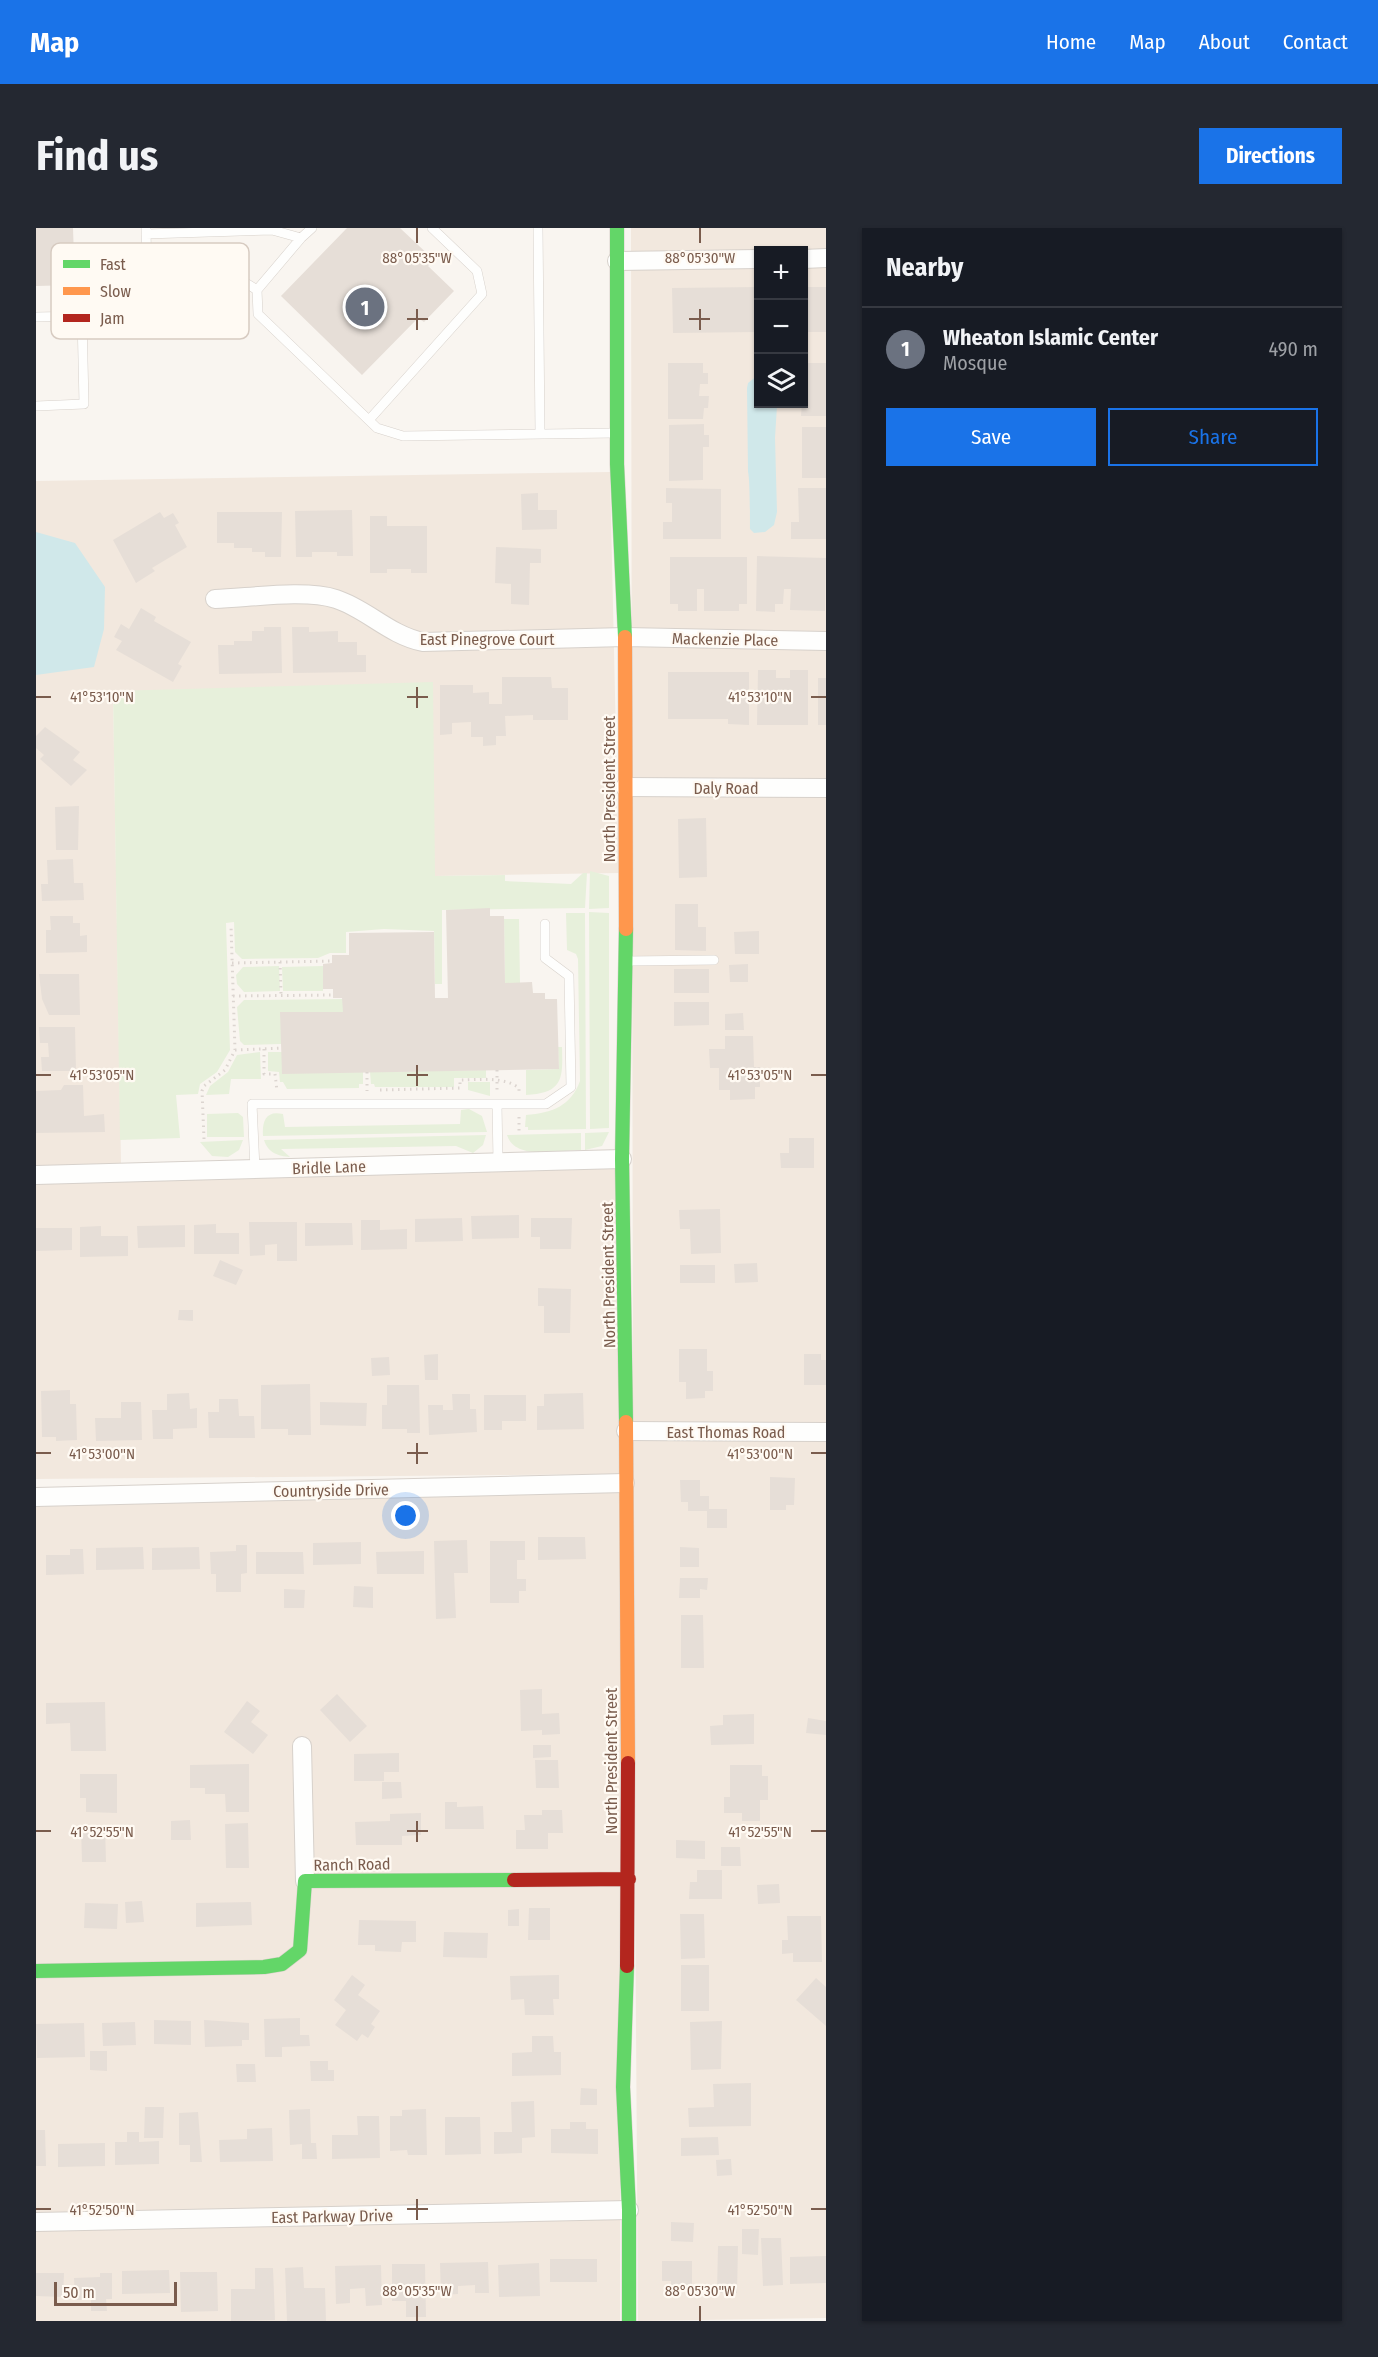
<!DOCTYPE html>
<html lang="en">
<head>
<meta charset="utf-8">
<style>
	body { margin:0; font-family:"Fira Sans Condensed",sans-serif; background:#242831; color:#f1f3f6 }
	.controls { position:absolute; right:18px; top:18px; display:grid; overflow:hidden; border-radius:0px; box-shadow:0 2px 4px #0004 }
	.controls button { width:54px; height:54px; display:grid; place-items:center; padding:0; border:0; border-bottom:2px solid #363941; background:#171b24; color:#f1f3f6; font:30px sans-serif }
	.scale { position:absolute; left:18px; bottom:15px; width:123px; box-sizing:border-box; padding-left:6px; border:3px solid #7a5c4d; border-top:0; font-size:16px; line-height:21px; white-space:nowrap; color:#7a5c4d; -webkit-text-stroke:4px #fffaf3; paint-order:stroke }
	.you { position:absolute; left:370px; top:1288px; width:21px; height:21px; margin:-15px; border:4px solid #fff; border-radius:50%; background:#1a73e8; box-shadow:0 0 0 9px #1a73e833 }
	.badge { display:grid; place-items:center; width:39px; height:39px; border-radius:50%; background:#1a73e8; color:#fff; font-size:20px; font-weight:700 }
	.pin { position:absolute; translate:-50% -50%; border:3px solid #fff; box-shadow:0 2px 6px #0006 }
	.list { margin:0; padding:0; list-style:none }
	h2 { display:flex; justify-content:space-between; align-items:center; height:78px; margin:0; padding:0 24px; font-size:26px }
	h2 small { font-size:20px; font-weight:400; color:#9ea1a6 }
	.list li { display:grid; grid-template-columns:39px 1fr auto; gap:18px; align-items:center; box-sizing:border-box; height:84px; padding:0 24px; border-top:2px solid #363941 }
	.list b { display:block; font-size:22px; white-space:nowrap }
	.list p { margin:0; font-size:20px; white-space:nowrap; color:#9ea1a6 }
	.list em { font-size:20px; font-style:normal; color:#9ea1a6 }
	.actions { display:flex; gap:12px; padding:18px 24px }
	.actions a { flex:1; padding:14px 0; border:2px solid #1a73e8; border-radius:0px; text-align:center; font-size:21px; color:#1a73e8 }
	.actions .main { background:#1a73e8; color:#fff }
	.icon { flex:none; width:33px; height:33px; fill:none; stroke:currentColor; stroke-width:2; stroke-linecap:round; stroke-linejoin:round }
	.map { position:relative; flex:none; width:790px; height:2093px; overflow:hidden; border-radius:0px }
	header { display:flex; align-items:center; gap:36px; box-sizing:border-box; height:84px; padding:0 30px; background:#1a73e8; color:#fff }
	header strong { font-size:28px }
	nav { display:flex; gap:33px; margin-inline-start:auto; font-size:21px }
	.intro { display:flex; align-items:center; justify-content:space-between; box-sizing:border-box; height:144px; padding:0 36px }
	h1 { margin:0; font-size:42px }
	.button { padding:15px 27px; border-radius:0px; background:#1a73e8; color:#fff; font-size:21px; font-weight:700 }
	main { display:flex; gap:36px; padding:0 36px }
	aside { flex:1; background:#171b24; border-radius:0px; box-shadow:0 2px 4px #0004 }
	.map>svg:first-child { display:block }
	.residential { fill:#f2e8de; fill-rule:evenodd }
	.green { fill:#e7f0db }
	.water { fill:#d0e8ea }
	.building { fill:#e6ded7 }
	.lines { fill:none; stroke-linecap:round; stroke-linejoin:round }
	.lane-casing { stroke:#d7d1cb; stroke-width:10 }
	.street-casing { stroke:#d7d1cb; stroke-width:20 }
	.fast-casing { stroke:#d9d2cb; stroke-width:15 }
	.slow-casing { stroke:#d9d2cb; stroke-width:15 }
	.jam-casing { stroke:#d9d2cb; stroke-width:15 }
	.path { stroke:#dcd5d0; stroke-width:3; stroke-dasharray:1.5 4.5; stroke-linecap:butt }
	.lane { stroke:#fefefd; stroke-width:9 }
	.street { stroke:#fefefd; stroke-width:18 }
	.fast { stroke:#63d668; stroke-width:14 }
	.slow { stroke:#ff974d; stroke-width:14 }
	.jam { stroke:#b3261e; stroke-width:14 }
	.ticks { fill:none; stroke:#7a5c4d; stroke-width:2 }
	.labels { text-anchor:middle; stroke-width:4.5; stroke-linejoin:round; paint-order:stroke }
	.street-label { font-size:16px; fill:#7a5c4d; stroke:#fffaf3 }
	.key { fill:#fffaf3; stroke:#d7cbc1; stroke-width:1.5 }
	.key-label { font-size:16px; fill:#7a5c4d }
	.ticks-label { font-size:15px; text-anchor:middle; fill:#7a5c4d; stroke:#fffaf3; stroke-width:4.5; stroke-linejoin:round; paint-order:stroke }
</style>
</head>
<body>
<header>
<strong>Map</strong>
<nav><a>Home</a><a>Map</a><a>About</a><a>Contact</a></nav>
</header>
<div class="intro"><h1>Find us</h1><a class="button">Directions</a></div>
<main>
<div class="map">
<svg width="790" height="2093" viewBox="0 0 790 2093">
	<rect width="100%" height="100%" fill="#f9f5f0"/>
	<path class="residential" d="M595,0H790V1197H597ZM722,22H768V176H722Z
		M574,244L583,645L399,648L77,463L85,936L0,938V253Z
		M580,938L583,1246L0,1251V952Z
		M596,1210H790V2090L602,2093Z
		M585,1260L584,2093H0V1273Z"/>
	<path class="green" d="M397,454L399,648L469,647V653L535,656L547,645H551L549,680L406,682V756H399L398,703L348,701L310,704V725H294L282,730L206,731L199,724L198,694L190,695L194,822L181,844L164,856L162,866L140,867L144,910L84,912L77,463Z
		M554,643L573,648V680L553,681Z
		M553,684L573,685V900L554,901Z
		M530,685H549L550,901L492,902V899H489L490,887C516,885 535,878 544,853L542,731L540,726L531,722Z
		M468,691H483L484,755H469Z
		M243,738L244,763L208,764L201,756L200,747L207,739Z
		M287,738V763H247L246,739Z
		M307,771V784H245V816L208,817L204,813L201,779L208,772Z
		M522,819H526C527,851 527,865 490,867V842L523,841Z
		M224,824L225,851H195L193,866L170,867L174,858L192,844L201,827Z
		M232,824H246L327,844V856H323V860L251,861L247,854H244L243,844L232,843Z
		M450,842V850H418V859H339L338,856H335L334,844Z
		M432,854H454V868L432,862Z
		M433,881L446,888L451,904L227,908C226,893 230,882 247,886L249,899L424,896L425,882Z
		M202,885L207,889L208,909H171V886Z
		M573,904L566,918L549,922V905Z
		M545,905V922C524,922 479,933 471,907Z
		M450,907L447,917L437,925L420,918L245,921L254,929C242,928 232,925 228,912Z
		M207,912L203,922L192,929L176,928L164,914Z"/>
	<path class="water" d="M722,147V176H741V178L739,210L741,284L738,297L729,304L718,305L714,301C714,292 714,250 712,244L711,160L712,155Z
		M0,304L39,315L69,359L68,401L58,439L0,447Z"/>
	<path class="building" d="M0,0H37L39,57L0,58Z
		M311,0H364L398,32L392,38L418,63L388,94L382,90L326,147L245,68Z
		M722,59V104L637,105L636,60Z
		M768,59H790V104H768Z
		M632,135H667V145H672V156H664L663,168H673L672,180H668L667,191H632Z
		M771,135H790V188H765L768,146H771Z
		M668,196V207H673V219H667V252L633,253V197Z
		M766,199H790V250H766Z
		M630,260L685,261V311H627V294H636V275H630Z
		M762,260H790V311H755V294H763Z
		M502,265V282H521V301L486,302L485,266Z
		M316,282L317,328H301V324H276V329H260L259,283Z
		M124,284L128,290L137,285L143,295L139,297L151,319L116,340L119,343L100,355L77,312Z
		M181,284H246L245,329H229V324H216V320H198V315H181Z
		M334,288H351V298H391V345H375V341H351V345H334Z
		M460,319L505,321V335H494L493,377L475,376V356L459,355Z
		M721,328L790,330L789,383L754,382L755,361H748L747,376H739V384L720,383Z
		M634,329H711V376H703V383H668V361H661V383H642V376H634Z
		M105,380L120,389L118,393L155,414L142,436L146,438L137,454L80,422L86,413L78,409L85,396L93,401Z
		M228,399H245L246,445L183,446L182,417H198V413H216V403H228Z
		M256,399H273V404L302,403V414H321V427H330V444L257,445Z
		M722,442H740V450H754V442H772V497H721Z
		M632,444H713V497L692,496V491H632Z
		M466,449H515L516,460H532V492H497V487L469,488L470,508H460V517L447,518V509H435V494L416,495V506L404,507V457H437V465L453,464V476H466Z
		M782,450H790V497H782Z
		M9,499L44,524L37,532L51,542L35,558L4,531L8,527L0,520V508Z
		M43,578L42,622H20L19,579Z
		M670,590L671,649L643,650L642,591Z
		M37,631L38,655H47L48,672L6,673L5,656H12L11,632Z
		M639,676H662V699H670V723L639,722Z
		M454,680V688H468L469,755L496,754L497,765H509V771H521L523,841L246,846L244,784H307L306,770H297V761H287V736L296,735V727H313V705L398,704L399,770H412L410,682Z
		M14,688H37V695H44V708L51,707V724L10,725V702H15Z
		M723,703V726H699L698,704Z
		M712,736V754H694L693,737Z
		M638,741H673V765H638Z
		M3,746H43L44,787H13L6,771Z
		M638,774H673V797L638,798Z
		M707,785L708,802H689V786Z
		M3,799H39L40,843H6L5,829H13L12,815H4Z
		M689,808H717L718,839H724V859H719V871L694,872V862H683V840H674L673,821H689Z
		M28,857H47L48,888L68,886L69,904L0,905V863L25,862Z
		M753,910H778V940H745L744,925H753Z
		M684,981L685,1025L655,1026L654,1001H644L643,982Z
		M483,987V1010L436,1011L435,988Z
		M426,990L427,1013L379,1014V991Z
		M495,990H536L535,1021H504V1009H495Z
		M325,992H344V1002L371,1001V1021L325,1022Z
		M213,994H261V1033H241V1016L229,1017V1027L214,1028Z
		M269,995H316L317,1017L269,1018Z
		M180,996V1005H203V1026H158V997Z
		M149,997V1019L102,1020L101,998Z
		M65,998V1008H92V1028L44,1029V999Z
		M0,1000H36V1022L0,1023Z
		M184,1032L207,1042L200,1057L177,1048Z
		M721,1035L722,1054L699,1055L698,1036Z
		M644,1037H679V1055H644Z
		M502,1060L535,1061L534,1105H508V1078H502Z
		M143,1082H157V1093L142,1092Z
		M643,1121H671V1143H677V1163H669V1170L650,1171V1154H643Z
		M402,1126V1152H389L388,1127Z
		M768,1126H785V1132H790V1157H768Z
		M353,1129L354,1147L336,1148L335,1130Z
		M274,1156L275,1207H252V1201H225V1157Z
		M351,1157H383L384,1205H371V1201H346V1177H351Z
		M34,1162V1176H40L41,1212L20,1213V1209H6L5,1163Z
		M153,1165L154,1181L161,1180V1200L137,1201V1211H117L116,1182H131V1166Z
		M547,1165L548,1201L501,1202V1178H508V1166Z
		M416,1166H434V1181H440L441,1204L393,1207L392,1177H407V1182H417Z
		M448,1167H490V1193H466V1202H448Z
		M183,1171H202L203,1188H218L219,1210H173L172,1184H183Z
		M85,1174H105L106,1212L60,1213L59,1190H85Z
		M284,1174L331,1175L330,1198L284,1197Z
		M734,1249L759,1250L758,1277H750V1282H734Z
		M644,1252H664V1268H673V1281H691V1300H671V1283H652V1274H645Z
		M502,1309H549L550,1331L502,1332Z
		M431,1312L432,1345H418L420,1390L400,1391L398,1313Z
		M454,1313H489V1332H481V1351H490V1363H483V1375H454Z
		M325,1314V1336L277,1337V1315Z
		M200,1317H211V1345L205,1346V1364H180V1346H175L174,1324L200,1323Z
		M107,1319L108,1341L60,1342V1320Z
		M163,1319L164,1341L116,1342V1320Z
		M644,1319L663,1320V1339H644Z
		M34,1321H47L48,1346L10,1347V1327H34Z
		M388,1323V1346H341L340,1324Z
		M220,1324H267L268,1346H220Z
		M644,1350H672L671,1362L664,1361V1370H643Z
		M318,1358L337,1359V1380L317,1379Z
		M248,1361L269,1362L268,1380H248Z
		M645,1387H667L668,1440H645Z
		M506,1461V1486L523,1485L524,1506L506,1507V1502L485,1503L484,1462Z
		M301,1466L331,1498L314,1514L284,1482Z
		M211,1473L224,1483L215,1494L232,1507L217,1526L188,1504Z
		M69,1474L70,1523H35L34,1495L10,1496V1475Z
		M718,1486V1516L675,1517L674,1498L687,1497V1487Z
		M772,1490L790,1493V1507L770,1505Z
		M497,1517H515V1529L497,1530Z
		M363,1525V1544H348V1553H318V1526Z
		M499,1532H522L523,1560H500Z
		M213,1536V1584H190L189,1566H169V1560H154V1537Z
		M694,1537H726V1548H732V1572H724V1593H706V1585H688V1569H694Z
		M44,1546H81V1585L50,1584V1570H44Z
		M346,1554H365L366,1570L346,1571Z
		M409,1574H421V1579L447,1578L448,1601H409Z
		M506,1582H526L527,1605H512V1621H480V1602H489L488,1587H506Z
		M385,1585V1607L366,1608V1617H320L319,1594L354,1593V1586Z
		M154,1592L155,1612H135V1593Z
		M212,1595L213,1640H190L189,1596Z
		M69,1598L70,1634H46L45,1599Z
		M640,1612L669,1613V1631L640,1630Z
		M685,1619H704L705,1638H685Z
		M661,1642H686V1671H653L654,1654H661Z
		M743,1656L744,1675L722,1676L721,1657Z
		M106,1673L108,1694L90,1695L89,1674Z
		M215,1674L216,1697L160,1699V1675Z
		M49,1675L82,1676L81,1701L48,1700Z
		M493,1680H514V1712H492Z
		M483,1681V1698H472V1682Z
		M644,1686H668L669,1730L645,1731Z
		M751,1688H785L786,1734H757V1725L746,1726V1712H752Z
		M323,1692L380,1693V1714H366L365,1724L339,1723V1717H322Z
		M408,1704L452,1705L451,1730L407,1729Z
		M645,1737H673V1783H645Z
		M316,1747L329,1757L322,1767L344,1783L335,1796L339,1799L332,1810L326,1806L321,1813L299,1797L310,1782L298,1772Z
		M523,1747V1771H517L518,1787H489L488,1771L475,1772L474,1748Z
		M780,1750L790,1759V1798L760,1772Z
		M264,1790V1807H273L274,1818L246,1819V1829H229L228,1791Z
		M118,1792L155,1793V1817L118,1816Z
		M168,1792L213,1795V1812H206V1818L169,1819Z
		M686,1793L685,1841L655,1842L654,1794Z
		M99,1794L100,1817L67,1818L66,1795Z
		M48,1795L49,1829L1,1830L0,1796Z
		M496,1808H517L518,1824H525V1847L476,1848V1825L496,1824Z
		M54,1823H71V1843L54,1842Z
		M274,1833H292V1842H298V1853H275Z
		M200,1836H219L220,1854H201Z
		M715,1855V1898L653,1899L652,1880L678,1879L677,1856Z
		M545,1860L561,1861V1877H544Z
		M498,1873L499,1909L486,1910V1925L458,1926V1904H476L475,1874Z
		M109,1879H128L127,1910H108Z
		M274,1881L275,1915H280L281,1931H266V1916L254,1917L253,1882Z
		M390,1881L391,1927H372L371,1922L354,1923V1888H366V1882Z
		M162,1884L166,1934H154V1917H143V1885Z
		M321,1888H343L344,1930L296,1931V1907H322Z
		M409,1889H444L445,1926L409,1927Z
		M534,1894H550V1901H562V1926L515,1925V1901H534Z
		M236,1900L237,1933L184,1934L183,1912L211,1911V1901Z
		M0,1902H9L10,1938H0Z
		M91,1904H103V1914L123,1913V1936L79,1937V1914H91Z
		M682,1909L683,1927L645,1928V1910Z
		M69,1915V1938L22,1939V1916Z
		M695,1931L696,1947L681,1948L680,1932Z
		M635,1994L658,1995L657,2014L635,2013Z
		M706,2001H723L722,2027L706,2026Z
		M725,2010H745L747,2057L727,2058Z
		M682,2018H702L701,2065H681Z
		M790,2028V2055L754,2056V2029Z
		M514,2031H561V2054H514Z
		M626,2033H656V2060H635V2053H626Z
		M452,2034L453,2065H439V2057L422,2058V2066L405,2067L404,2035Z
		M503,2035L504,2068L463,2069L462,2037Z
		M356,2036H389L390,2089H370V2073H356Z
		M345,2037L346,2077L330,2078L329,2060L314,2061V2075L300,2076L299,2038Z
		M267,2039L268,2060H289L290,2093H251L249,2040Z
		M219,2040H237L239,2092L195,2093V2061H219Z
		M133,2042L134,2065L86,2066V2043Z
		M144,2044H181L182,2083L145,2084Z
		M0,2045H28L27,2069L0,2068Z
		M64,2045H76V2071H70L71,2083H55V2072H39L38,2050L64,2049Z"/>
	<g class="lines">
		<defs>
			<path id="lane" d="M110,0L111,53L205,52L221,62
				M276,0L265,10L221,62L222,86L341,200L367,208L579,205
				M502,0L504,206
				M110,6L236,2L265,10
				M0,89L46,88L48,176L0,178
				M333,192L446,66L441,43L396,0
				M592,733L678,732
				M461,876L462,934
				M219,941L216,876H510L535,859L533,748L509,730V696"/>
			<path id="street" d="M768,31L790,30
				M581,33L722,31
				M179,371C212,370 269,361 300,371C331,381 353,407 387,414L589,409L790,413
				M589,559L790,560
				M0,947L586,931
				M590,1203L790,1204
				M0,1269L589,1255
				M266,1518L269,1653
				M0,1994L593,1982"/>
			<path id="fast" d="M581,0V236L589,409
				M590,701L586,931L590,1194
				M591,1738L587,1859L593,1982V2093
				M0,1743L228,1739L246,1736L264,1722L269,1653L478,1652"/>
			<path id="slow" d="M589,409L590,701
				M590,1194L592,1535"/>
			<path id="jam" d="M478,1652L593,1651
				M591,1738L592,1535"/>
		</defs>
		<use href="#lane" class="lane-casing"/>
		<use href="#street" class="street-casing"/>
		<use href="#fast" class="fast-casing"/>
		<use href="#slow" class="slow-casing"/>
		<use href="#jam" class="jam-casing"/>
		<path class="path" d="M244,734L245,767
			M196,735L296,733
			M197,768L297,767
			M228,821V846H239L241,863
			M199,822L246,820
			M461,842V864
			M331,844V863
			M344,862L424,860V852C443,852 467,848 483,860V864
			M483,889V904
			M168,911L166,863L168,858L189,842L199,822L195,698"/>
		<use href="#lane" class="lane"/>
		<use href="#street" class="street"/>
		<use href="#fast" class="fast"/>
		<use href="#slow" class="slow"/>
		<use href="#jam" class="jam"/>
	</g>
	<path class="ticks" d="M381,0V15M664,0V15M381,81V102M664,81V102M371,91H392M653,91H674M381,459V480M0,469H15M371,469H392M775,469H790M381,837V858M0,847H15M371,847H392M775,847H790M381,1215V1236M0,1225H15M371,1225H392M775,1225H790M381,1593V1614M0,1603H15M371,1603H392M775,1603H790M381,1971V1992M0,1981H15M371,1981H392M775,1981H790M381,2078V2093M664,2078V2093"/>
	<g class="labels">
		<g class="street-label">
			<text x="451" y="417">East Pinegrove Court</text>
			<text transform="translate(689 411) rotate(1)" y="6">Mackenzie Place</text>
			<text x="690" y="566">Daly Road</text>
			<text transform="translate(573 561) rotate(-90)" y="6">North President Street</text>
			<text transform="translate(293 939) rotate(-2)" y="6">Bridle Lane</text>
			<text transform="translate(572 1047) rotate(-91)" y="6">North President Street</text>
			<text x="690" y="1210">East Thomas Road</text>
			<text transform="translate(295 1262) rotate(-1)" y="6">Countryside Drive</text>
			<text transform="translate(575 1533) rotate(-90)" y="6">North President Street</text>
			<text transform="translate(316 1636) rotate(-1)" y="6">Ranch Road</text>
			<text transform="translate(296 1988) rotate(-1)" y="6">East Parkway Drive</text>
		</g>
	</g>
	<rect x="15" y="15" width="198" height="96" rx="9" class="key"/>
	<rect x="27" y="32" width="27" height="8" fill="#63d668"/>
	<rect x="27" y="59" width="27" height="8" fill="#ff974d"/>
	<rect x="27" y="86" width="27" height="8" fill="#b3261e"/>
	<g class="key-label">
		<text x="64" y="42">Fast</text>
		<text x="64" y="69">Slow</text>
		<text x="64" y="96">Jam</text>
	</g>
	<g class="ticks-label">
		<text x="381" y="35">88°05'35"W</text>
		<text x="664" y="35">88°05'30"W</text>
		<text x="66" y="474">41°53'10"N</text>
		<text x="724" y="474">41°53'10"N</text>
		<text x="66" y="852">41°53'05"N</text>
		<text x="724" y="852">41°53'05"N</text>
		<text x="66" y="1231">41°53'00"N</text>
		<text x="724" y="1231">41°53'00"N</text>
		<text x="66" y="1609">41°52'55"N</text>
		<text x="724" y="1609">41°52'55"N</text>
		<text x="66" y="1987">41°52'50"N</text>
		<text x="724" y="1987">41°52'50"N</text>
		<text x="381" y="2068">88°05'35"W</text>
		<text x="664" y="2068">88°05'30"W</text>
	</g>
</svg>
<div class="controls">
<button>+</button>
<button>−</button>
<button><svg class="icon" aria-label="layers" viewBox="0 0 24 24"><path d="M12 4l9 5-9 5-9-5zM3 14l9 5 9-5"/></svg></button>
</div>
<div class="scale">50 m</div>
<div class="you"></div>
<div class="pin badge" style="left:329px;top:79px;background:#6b7280">1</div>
</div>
<aside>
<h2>Nearby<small></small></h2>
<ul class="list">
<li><span class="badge" style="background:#6b7280">1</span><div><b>Wheaton Islamic Center</b><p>Mosque</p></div><em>490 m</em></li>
</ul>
<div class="actions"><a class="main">Save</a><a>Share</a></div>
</aside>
</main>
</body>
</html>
